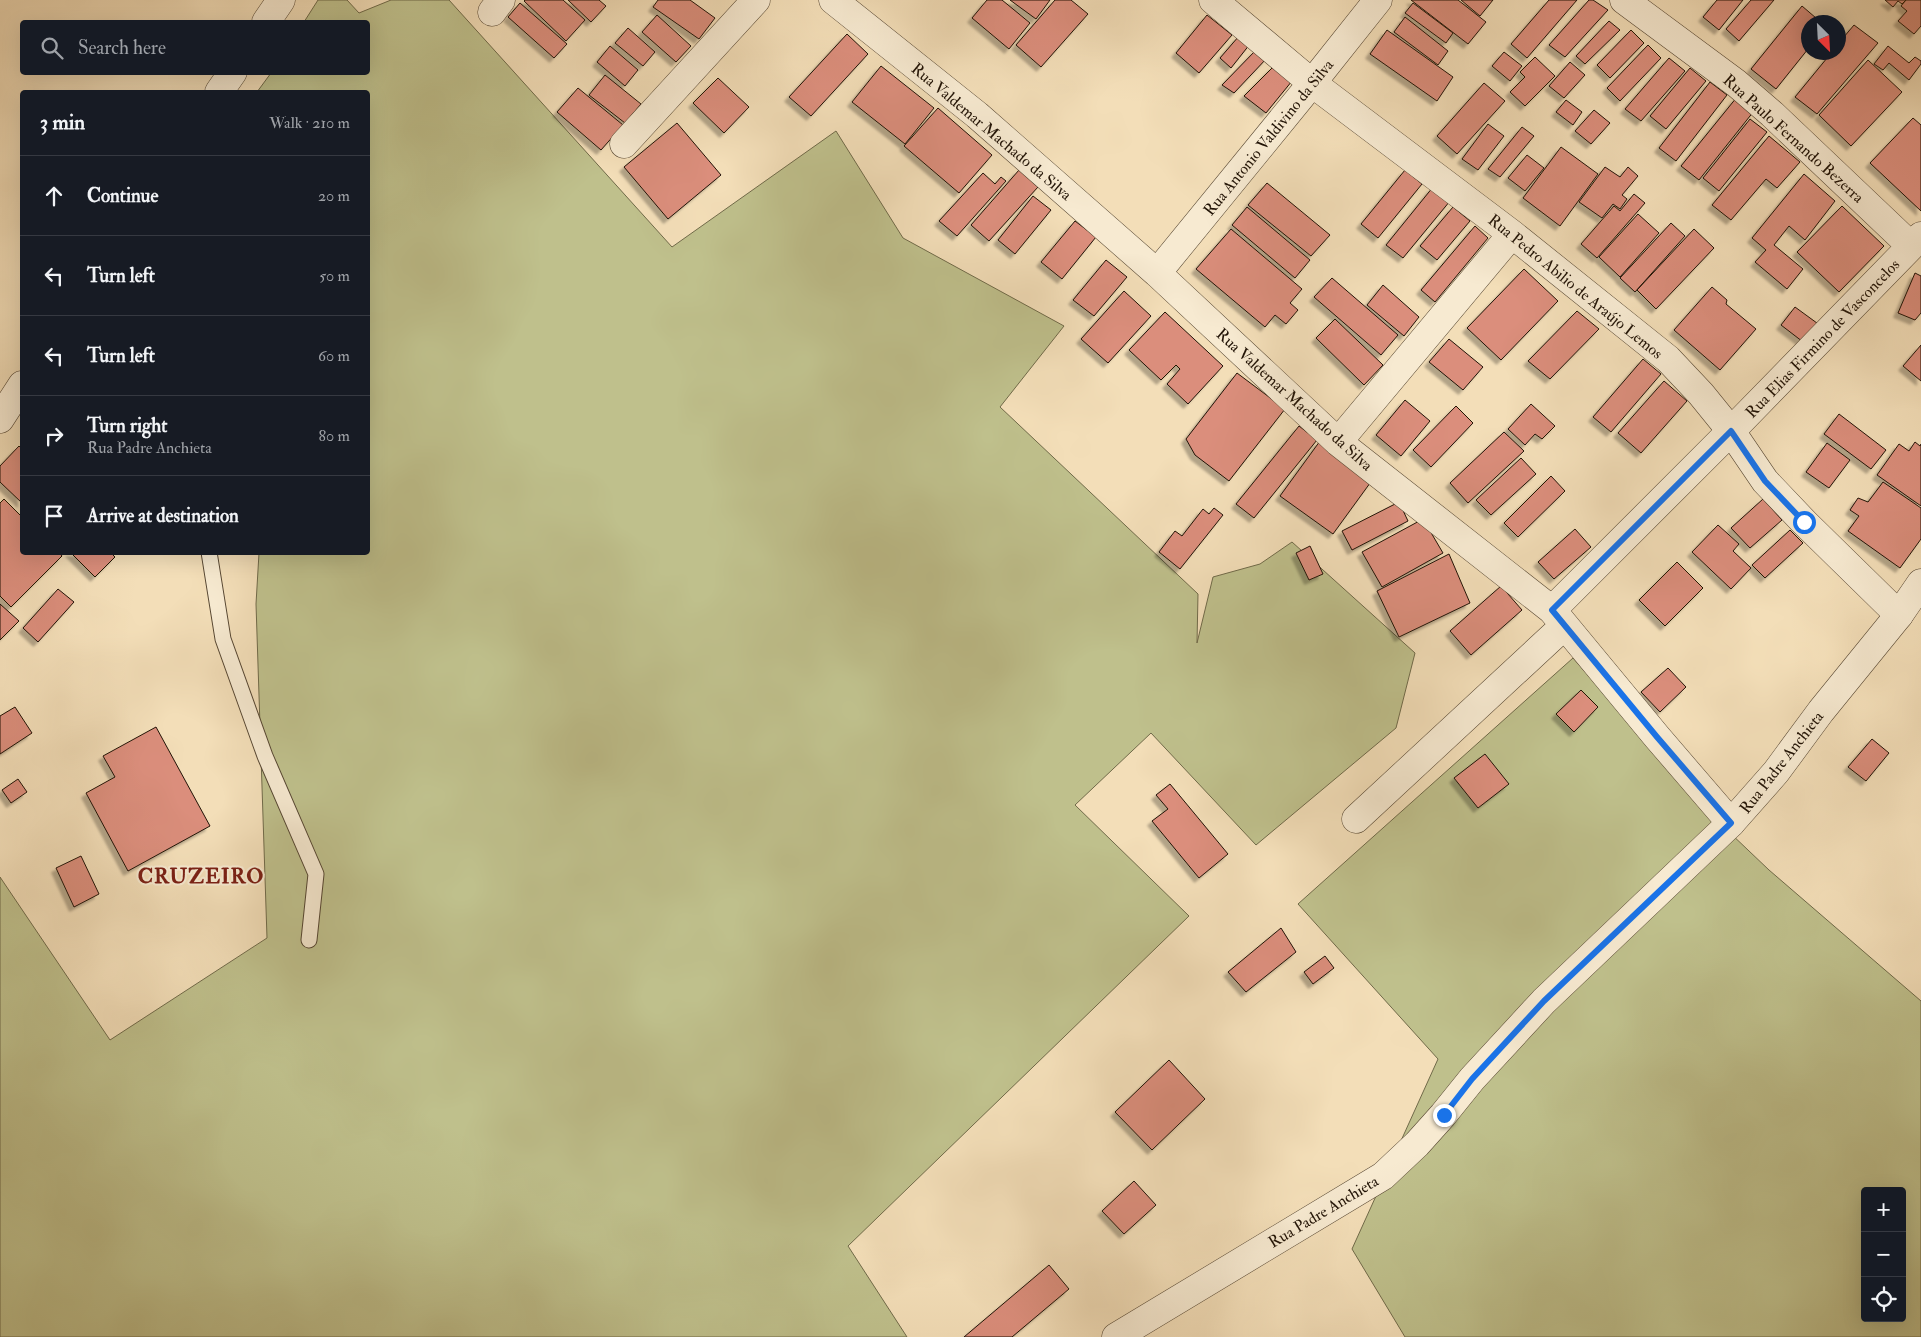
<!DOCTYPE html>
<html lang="en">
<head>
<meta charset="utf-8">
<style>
	body { margin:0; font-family:"IM FELL Double Pica",serif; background:#242831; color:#f1f3f6 }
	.controls { position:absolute; right:15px; bottom:15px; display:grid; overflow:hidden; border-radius:5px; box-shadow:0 5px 20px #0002 }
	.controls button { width:45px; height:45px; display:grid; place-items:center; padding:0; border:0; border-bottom:1px solid #363941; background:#171b24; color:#f1f3f6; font:25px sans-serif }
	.compass { position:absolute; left:1801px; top:15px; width:45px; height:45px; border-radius:50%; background:#171b24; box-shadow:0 5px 20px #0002; rotate:156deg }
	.stop { position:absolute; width:15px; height:15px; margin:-11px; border:4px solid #1a73e8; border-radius:50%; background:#fff }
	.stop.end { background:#1a73e8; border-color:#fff; box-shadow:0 1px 5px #0008 }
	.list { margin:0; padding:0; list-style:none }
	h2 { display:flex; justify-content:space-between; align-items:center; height:65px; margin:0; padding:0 20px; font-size:21px }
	h2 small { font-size:16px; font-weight:400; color:#9ea1a6 }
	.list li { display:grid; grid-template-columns:32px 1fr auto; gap:15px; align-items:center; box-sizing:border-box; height:80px; padding:0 20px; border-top:1px solid #363941 }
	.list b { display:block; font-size:19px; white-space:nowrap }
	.list p { margin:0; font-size:16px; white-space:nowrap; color:#9ea1a6 }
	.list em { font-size:16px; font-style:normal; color:#9ea1a6 }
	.icon { flex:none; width:28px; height:28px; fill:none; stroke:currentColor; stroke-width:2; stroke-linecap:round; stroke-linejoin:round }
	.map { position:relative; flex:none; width:1921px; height:1337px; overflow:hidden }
	.search { position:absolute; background:#171b24; box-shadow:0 5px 20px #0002; left:20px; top:20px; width:350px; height:55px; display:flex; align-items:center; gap:12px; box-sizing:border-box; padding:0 18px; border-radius:5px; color:#9ea1a6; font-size:19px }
	.panel { position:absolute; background:#171b24; box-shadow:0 5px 20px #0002; left:20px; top:90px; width:350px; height:465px; border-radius:5px }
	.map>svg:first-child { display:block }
	.green { fill:#bfc08c; stroke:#706a49; fill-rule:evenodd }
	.building { fill:#db8e7b; stroke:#211306; filter:url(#shadow) }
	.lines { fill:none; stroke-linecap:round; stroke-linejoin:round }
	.service-casing { stroke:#564632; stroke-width:17 }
	.minor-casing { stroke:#564632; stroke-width:29 }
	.tertiary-casing { stroke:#564632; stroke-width:29 }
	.service { stroke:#f7ead1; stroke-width:15 }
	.minor { stroke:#f7ead1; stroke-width:28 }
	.tertiary { stroke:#f7ead1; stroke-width:28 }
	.route { stroke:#1a73e8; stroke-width:6 }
	.labels { text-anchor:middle; stroke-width:4; stroke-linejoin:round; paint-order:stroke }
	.street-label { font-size:16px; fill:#211306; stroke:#f7ead1 }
	.district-label { font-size:21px; font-weight:bold; letter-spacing:1px; fill:#7a1f14; stroke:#f7ead1 }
</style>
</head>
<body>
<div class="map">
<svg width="1921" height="1337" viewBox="0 0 1921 1337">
	<defs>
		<filter id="shadow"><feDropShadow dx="-4.5" dy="4.5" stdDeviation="1" flood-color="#0004"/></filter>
	</defs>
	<rect width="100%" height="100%" fill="#f3deb8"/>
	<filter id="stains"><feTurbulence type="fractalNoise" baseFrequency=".004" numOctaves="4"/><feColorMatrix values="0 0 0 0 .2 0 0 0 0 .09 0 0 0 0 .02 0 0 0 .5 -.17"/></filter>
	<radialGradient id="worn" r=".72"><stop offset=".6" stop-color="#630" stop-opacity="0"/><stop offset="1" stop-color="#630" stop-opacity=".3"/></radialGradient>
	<path class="green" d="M318,0H347L359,13L391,0H449L672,247L836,131L903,238L1064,326L1000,407L1198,594L1197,643L1213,577L1260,564L1292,542L1415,653L1396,728L1256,845L1151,733L1075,805L1189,916L848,1246L907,1337H0V877L110,1040L267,938L256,604L259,553L368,552V92H257L271,73L368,72V22H304Z
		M1573,658L1707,811L1769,870L1921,1001V1337H1405L1352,1249L1438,1059L1298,904ZM1865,1191H1902V1318H1865Z"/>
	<path class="building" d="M525,0H563L585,20L566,41L524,1Z
		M568,0H599L606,6L591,22Z
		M658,0H690L715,18L699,39L653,7Z
		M987,0H1002L1030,23L1009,49L972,18Z
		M1010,0H1050L1036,19Z
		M1055,0H1071L1088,14L1041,67L1016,45Z
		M1411,0H1458L1486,22L1468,44Z
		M1461,0H1493L1480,16Z
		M1549,0H1577L1527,58L1511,44Z
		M1589,0H1593L1608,10L1565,57L1549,45Z
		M1717,0H1743L1719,30L1703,17Z
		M1751,0H1774L1739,41L1726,29Z
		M1885,0H1906L1902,4L1898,1L1893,7Z
		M1906,0H1921V26L1914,34L1898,21L1907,11L1901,6Z
		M520,3L567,44L554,58L508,17Z
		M1413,3L1453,33L1446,43L1405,13Z
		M1802,6L1816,18L1812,22H1808V49L1776,89L1751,69Z
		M657,15L691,46L676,62L642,32Z
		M1207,15L1232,35L1199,73L1176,53Z
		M1405,17L1448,51L1438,65L1394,32Z
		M1609,21L1620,30L1585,64L1576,56Z
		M1854,25L1878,43L1817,114L1795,97L1832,52H1838V44Z
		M628,28L655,52L643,66L615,43Z
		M1387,30L1453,77L1437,101L1370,54Z
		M1631,30L1644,43L1610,78L1597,65Z
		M847,34L868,54L811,116L789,97Z
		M1239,36L1250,44L1231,68L1220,58Z
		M1648,45L1661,58L1620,101L1607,88Z
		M610,46L638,70L625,86L597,62Z
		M1888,46L1909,63L1915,57L1921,61V64L1909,80L1889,63L1883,70L1874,64Z
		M1256,50L1267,58L1234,93L1222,85Z
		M1504,52L1522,66L1510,81L1492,66Z
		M1535,57L1555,76L1525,106L1510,92L1525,77L1520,72Z
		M1669,58L1685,71L1641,121L1625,109Z
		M1868,60L1902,92L1851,146L1819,115Z
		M1570,62L1585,75L1564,98L1549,86Z
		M881,66L934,108L905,144L852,102Z
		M1274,66L1292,81L1266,113L1244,96Z
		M1690,68L1706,81L1666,129L1650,116Z
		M605,75L641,104L625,123L589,95Z
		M718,78L749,107L724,133L693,103Z
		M1710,82L1727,95L1676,161L1659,148Z
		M1484,83L1505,101L1457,154L1437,136Z
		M578,88L623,125L601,150L557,112Z
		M1737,97L1754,111L1699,180L1681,166Z
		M1566,100L1582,112L1573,125L1556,112Z
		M938,108L992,155L959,193L904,146Z
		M1594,110L1610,123L1591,144L1575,131Z
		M1913,118L1921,125V211L1870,163Z
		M1750,119L1767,132L1719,191L1703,178Z
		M677,123L721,175L668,219L624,167Z
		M1488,124L1504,136L1478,170L1462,159Z
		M1522,127L1534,136L1500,177L1488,169Z
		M1769,136L1800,162L1777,188L1766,179L1731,220L1712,205Z
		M1561,147L1598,174L1560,226L1523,198Z
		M1527,155L1544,168L1525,191L1508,178Z
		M1605,167L1620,177L1628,167L1638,176L1622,195L1627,199L1620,209L1613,204L1602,218L1579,202Z
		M1019,170L1038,187L989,241L971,225Z
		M1405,170L1422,184L1378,238L1361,224Z
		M983,173L995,184L1001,177L1006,181L957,236L939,221Z
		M1804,174L1835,201L1805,240L1789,226L1774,245L1803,269L1787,289L1755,262L1766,250L1752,238Z
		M1267,183L1330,235L1311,256L1248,205Z
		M1433,187L1450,201L1403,258L1386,245Z
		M1634,194L1645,203L1597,258L1581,244L1614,206L1620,211Z
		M1033,196L1051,210L1015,254L998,240Z
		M1842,206L1884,246L1839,292L1797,252Z
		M1247,207L1310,260L1295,278L1232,225Z
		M1453,207L1470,221L1437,260L1420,246Z
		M1638,214L1659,233L1620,277L1599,257Z
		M1075,221L1096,237L1062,279L1041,262Z
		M1671,223L1685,236L1635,292L1620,278Z
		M1475,226L1488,238L1435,302L1421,290Z
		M1231,229L1302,289L1290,303L1298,310L1286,324L1275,315L1265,327L1196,269Z
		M1694,229L1714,248L1656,309L1637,290Z
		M1106,260L1127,277L1094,316L1073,300Z
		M1524,269L1558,301L1501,360L1467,328Z
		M1915,273L1921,276V313L1915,320L1898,313Z
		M1332,278L1398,335L1381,355L1314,297Z
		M1383,285L1419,317L1404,336L1367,305Z
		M1712,287L1727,300L1726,304L1756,329L1720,370L1674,330Z
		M1124,291L1151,316L1108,363L1081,339Z
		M1795,307L1821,326L1807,345L1781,325Z
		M1577,311L1599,329L1550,379L1528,361Z
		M1165,312L1223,366L1188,404L1167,384L1180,369L1176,365L1161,380L1129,350Z
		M1335,319L1383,365L1364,385L1316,338Z
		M1449,339L1483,367L1463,390L1429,362Z
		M1921,345V381L1903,366Z
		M1643,359L1661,374L1611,432L1593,417Z
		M1237,373L1285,409L1229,481L1195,455L1186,439Z
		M1664,381L1687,401L1641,453L1618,433Z
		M1405,400L1430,421L1401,456L1376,435Z
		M1531,404L1555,426L1542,439L1535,434L1525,445L1508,429Z
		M1456,406L1473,423L1431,467L1413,450Z
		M1839,414L1886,450L1871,469L1824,434Z
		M1299,426L1317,440L1254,518L1236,504Z
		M1504,432L1524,451L1468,503L1450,483Z
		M1320,441L1373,479L1333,534L1280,496Z
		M1915,442L1920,446L1921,444V506L1877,475L1899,444L1909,451Z
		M1827,443L1850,460L1829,488L1806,472Z
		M19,446L22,449V503L0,482V466Z
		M1521,458L1536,474L1491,515L1476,500Z
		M1551,476L1565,491L1518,537L1504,523Z
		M1883,482L1921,508V539L1900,568L1848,531L1859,516L1850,510L1858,498L1868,502Z
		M4,499L22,517V552H59L62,556L11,607L0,596V503Z
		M1763,499L1782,520L1750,548L1731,528Z
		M1399,502L1408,521L1352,550L1342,531Z
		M1214,508L1223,515L1180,569L1159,552L1175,531L1182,536L1203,509L1209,514Z
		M1423,519L1443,553L1382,587L1362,552Z
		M1718,525L1739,544L1733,551L1751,568L1731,589L1692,552Z
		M1575,529L1591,547L1554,579L1538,562Z
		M1790,530L1803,543L1765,578L1752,565Z
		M1310,546L1323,574L1309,580L1296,553Z
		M70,552H110L115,557L95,577Z
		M1449,554L1470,603L1399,637L1377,591Z
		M1677,562L1703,588L1665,626L1639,600Z
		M1501,586L1522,610L1471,655L1450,631Z
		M58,589L74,602L38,642L23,628Z
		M0,604L19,621L0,640Z
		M1668,668L1686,687L1660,712L1641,692Z
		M1581,690L1598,707L1574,732L1556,714Z
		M15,707L32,733L0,754V716Z
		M156,727L210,826L128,871L86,793L115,777L103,756Z
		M1872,739L1889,753L1866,781L1848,767Z
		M1485,754L1509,784L1478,808L1454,778Z
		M18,779L27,792L11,803L2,790Z
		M1170,784L1228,854L1199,878L1152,821L1168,809L1156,795Z
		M81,856L99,894L74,907L56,868Z
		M1281,928L1296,952L1246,992L1228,972Z
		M1325,956L1334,968L1313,984L1304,972Z
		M1169,1060L1205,1099L1152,1150L1115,1112Z
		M1134,1181L1156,1205L1124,1234L1102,1211Z
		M1049,1265L1069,1289L1012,1337H964Z"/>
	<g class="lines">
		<defs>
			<path id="service" d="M209,552L223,639L265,756L316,874L309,940"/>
			<path id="minor" d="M833,0L977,115L1157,273L1338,442L1552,610L1657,737L1731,823
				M1213,0L1312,83L1512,234L1668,359L1701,394L1731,431L1765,481L1804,522L1899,615
				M1624,0L1736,83L1772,114L1911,246
				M492,12L501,0
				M266,22L281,0
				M219,92L233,72
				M624,144L756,0
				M1157,273L1312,83L1378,0
				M0,419L22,385
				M1338,442L1512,234
				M1552,610L1731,431L1921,236
				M1356,819L1564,626"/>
			<path id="tertiary" d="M1116,1337L1383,1176L1417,1144L1443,1115L1472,1079L1544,1001L1731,823L1776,772L1821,711L1899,615L1921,583"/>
		</defs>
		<use href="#service" class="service-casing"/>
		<use href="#minor" class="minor-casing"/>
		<use href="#tertiary" class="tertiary-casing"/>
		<use href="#service" class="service"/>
		<use href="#minor" class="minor"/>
		<use href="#tertiary" class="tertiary"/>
	</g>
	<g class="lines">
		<path class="route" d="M1444,1115L1472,1079L1544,1001L1731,823L1657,737L1552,610L1731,431L1765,481L1804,522"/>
	</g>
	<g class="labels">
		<g class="street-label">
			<text transform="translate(992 131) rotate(40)" y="6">Rua Valdemar Machado da Silva</text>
			<text transform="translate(1268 137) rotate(-51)" y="6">Rua Antonio Valdivino da Silva</text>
			<text transform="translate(1794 138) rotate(42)" y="6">Rua Paulo Fernando Bezerra</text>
			<text transform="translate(1576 286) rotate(39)" y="6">Rua Pedro Abilio de Araújo Lemos</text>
			<text transform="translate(1822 338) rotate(-46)" y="6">Rua Elias Firmino de Vasconcelos</text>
			<text transform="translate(1295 399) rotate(42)" y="6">Rua Valdemar Machado da Silva</text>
			<text transform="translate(1781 762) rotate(-52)" y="6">Rua Padre Anchieta</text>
			<text transform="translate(1323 1211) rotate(-31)" y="6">Rua Padre Anchieta</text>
		</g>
		<g class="district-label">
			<text x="201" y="883">CRUZEIRO</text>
		</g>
	</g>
	<rect width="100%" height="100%" filter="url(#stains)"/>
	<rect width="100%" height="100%" fill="url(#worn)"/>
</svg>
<div class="controls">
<button>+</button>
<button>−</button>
<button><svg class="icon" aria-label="locate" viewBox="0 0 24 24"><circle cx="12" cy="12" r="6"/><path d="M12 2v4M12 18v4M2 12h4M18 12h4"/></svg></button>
</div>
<svg class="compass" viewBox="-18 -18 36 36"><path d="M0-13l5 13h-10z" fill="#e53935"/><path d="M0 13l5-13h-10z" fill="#9ea1a6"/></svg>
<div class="stop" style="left:1804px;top:522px"></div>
<div class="stop end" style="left:1444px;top:1115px"></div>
<div class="search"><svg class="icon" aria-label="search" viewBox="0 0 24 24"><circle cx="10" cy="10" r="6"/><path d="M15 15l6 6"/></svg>Search here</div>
<section class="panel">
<h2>3 min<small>Walk · 210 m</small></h2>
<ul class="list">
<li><svg class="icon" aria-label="ahead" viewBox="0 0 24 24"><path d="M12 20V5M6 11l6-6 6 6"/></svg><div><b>Continue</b></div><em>20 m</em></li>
<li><svg class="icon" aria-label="left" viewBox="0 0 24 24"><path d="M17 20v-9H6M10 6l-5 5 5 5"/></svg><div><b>Turn left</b></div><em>50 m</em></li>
<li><svg class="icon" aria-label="left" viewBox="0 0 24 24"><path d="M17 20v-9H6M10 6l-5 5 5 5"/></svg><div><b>Turn left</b></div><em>60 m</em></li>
<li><svg class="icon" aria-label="right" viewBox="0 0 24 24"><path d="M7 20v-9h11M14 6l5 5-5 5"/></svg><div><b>Turn right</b><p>Rua Padre Anchieta</p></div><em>80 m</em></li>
<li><svg class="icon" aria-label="arrive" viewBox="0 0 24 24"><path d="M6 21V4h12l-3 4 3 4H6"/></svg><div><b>Arrive at destination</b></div></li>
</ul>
</section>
</div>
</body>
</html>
